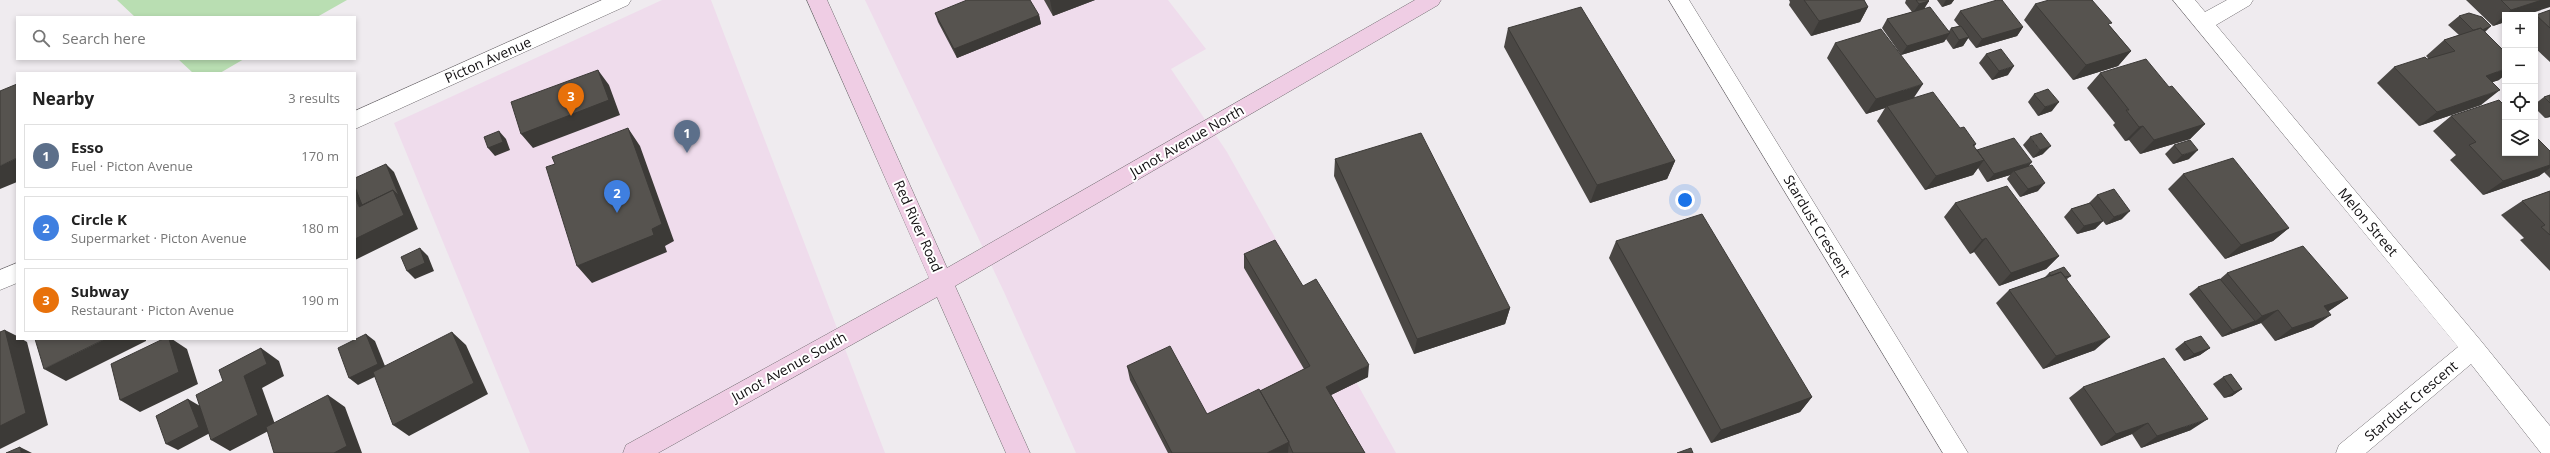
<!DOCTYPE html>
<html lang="en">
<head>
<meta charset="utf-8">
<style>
	body { margin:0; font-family:"Open Sans",sans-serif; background:#f6f6f6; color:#222 }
	.controls { position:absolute; right:12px; top:12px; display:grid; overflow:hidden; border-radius:0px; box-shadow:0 2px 6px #0003 }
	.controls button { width:36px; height:36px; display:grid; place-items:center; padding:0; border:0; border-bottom:1px solid #e0e0e0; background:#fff; color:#222; font:20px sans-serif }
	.you { position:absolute; left:1685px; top:200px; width:14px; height:14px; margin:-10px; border:3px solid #fff; border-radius:50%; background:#1a73e8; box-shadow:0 0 0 6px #1a73e833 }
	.badge { display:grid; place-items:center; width:26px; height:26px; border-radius:50%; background:#111827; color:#fff; font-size:13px; font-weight:700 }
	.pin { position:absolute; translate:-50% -33px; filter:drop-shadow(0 1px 2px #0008) }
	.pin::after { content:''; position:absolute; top:21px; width:14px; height:12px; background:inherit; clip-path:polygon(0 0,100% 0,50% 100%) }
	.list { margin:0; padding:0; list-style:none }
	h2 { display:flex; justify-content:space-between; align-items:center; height:52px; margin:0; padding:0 16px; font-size:17px }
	h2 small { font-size:13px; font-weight:400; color:#767676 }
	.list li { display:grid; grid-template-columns:26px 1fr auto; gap:12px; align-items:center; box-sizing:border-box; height:64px; margin:0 8px 8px; padding:0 8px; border:1px solid #e0e0e0; border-radius:0px }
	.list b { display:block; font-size:15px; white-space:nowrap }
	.list p { margin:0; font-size:13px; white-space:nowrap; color:#767676 }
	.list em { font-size:13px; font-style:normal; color:#767676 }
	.icon { flex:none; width:22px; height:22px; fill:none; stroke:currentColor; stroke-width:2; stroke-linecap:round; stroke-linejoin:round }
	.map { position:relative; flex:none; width:2550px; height:453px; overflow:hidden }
	.search { position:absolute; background:#fff; box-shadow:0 2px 6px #0003; left:16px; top:16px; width:340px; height:44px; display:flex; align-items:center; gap:10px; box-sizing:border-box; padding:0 14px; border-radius:0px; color:#767676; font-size:15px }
	.panel { position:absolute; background:#fff; box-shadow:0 2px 6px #0003; left:16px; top:72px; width:340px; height:268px; border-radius:0px }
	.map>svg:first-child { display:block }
	.commercial { fill:#efdcec }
	.green { fill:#b9deb2 }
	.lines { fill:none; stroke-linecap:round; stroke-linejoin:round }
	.minor-casing { stroke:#726e72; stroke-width:1 }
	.secondary-casing { stroke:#726e72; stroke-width:1 }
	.minor { fill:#fff; fill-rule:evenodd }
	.secondary { fill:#efcde4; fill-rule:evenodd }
	.wall { fill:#4a4744 }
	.shaded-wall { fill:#3c3a37 }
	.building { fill:#56534f; stroke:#3c3a37 }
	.labels { text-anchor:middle; stroke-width:4; stroke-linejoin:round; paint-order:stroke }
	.street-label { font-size:14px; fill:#121012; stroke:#fff }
</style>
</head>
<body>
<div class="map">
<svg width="2550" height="453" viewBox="0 0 2550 453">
	<rect width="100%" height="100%" fill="#efebef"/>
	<path class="commercial" d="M662,0H711L885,453H530L394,123Z
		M865,0H1168L1206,49L1171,69L1227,152L1396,453H1076L1004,292Z"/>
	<path class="green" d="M117,0H347L317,17H135Z
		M178,59H244L220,73H193Z"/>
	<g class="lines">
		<defs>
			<path id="minor" d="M602,0H631L628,5L355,129V111Z
				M1669,0H1689L1968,453H1943Z
				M2173,0H2195L2205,12L2227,0H2253L2250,5L2216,25L2481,341L2550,426V453H2541L2471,364L2366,453H2336L2339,445L2458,347Z
				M17,263V283L0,290V270Z"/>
			<path id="secondary" d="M807,0H827L947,268L1415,0H1441L1438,5L955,286L1030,453H1006L937,297L658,453H623L626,445L929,278Z"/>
		</defs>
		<use href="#minor" class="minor-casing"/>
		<use href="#secondary" class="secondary-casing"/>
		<use href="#minor" class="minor"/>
		<use href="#secondary" class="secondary"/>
	</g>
	<path class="wall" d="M1044,0H1095L1053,16Z
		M1789,0H1864L1868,7L1860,22L1811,36L1789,5L1790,2Z
		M1906,0H1928L1929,1L1924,9L1949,31L1951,28L1959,26L1954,20L1960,11L2023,27L2017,36L1976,48L1968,38L1963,46L1953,49L1946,39L1944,42L1901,55L1882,28L1887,19L1912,12L1905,3Z
		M1937,0H1954L1951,4L1942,7Z
		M2466,0H2550L2526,15H2505V22L2493,26Z
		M2035,4L2110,26L2131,51L2118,66L2073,80L2024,20Z
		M2550,10V62L2535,48V16Z
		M935,13L1039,15L1041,24L957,58L938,22Z
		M2459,16L2491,26L2485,32L2499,80L2492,82L2481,105L2419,126L2377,83L2394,67L2429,59L2426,56L2444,40L2459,35L2448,25Z
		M1508,28L1675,161L1667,179L1590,203L1504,47Z
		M1835,43L1914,98L1960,128L1976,144L1974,147L1977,150L2029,166L2038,191L2020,197L2007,179L2010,175L1987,182L1978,168L1973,175L1925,190L1877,121L1885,108L1866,114L1827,58Z
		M1986,54L2008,75L1992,80L1979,63Z
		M2100,73L2169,87L2205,124L2190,139L2140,154L2129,140L2125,141L2113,125L2115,123L2087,88Z
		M2034,94L2052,111L2038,116L2028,102Z
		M2550,95V117L2545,118L2535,108V104L2544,97Z
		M2451,116L2550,151V178L2544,172L2539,176L2483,195L2450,160L2456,155L2433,131Z
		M2030,137L2043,154L2033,158L2023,145Z
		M2174,145L2189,159L2173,164L2165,154Z
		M1335,159L1510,308L1505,324L1414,354L1334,176Z
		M2183,174L2289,228L2273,241L2225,259L2168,189Z
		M2550,191V271L2520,240L2524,238L2501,215L2522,201Z
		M2097,195L2122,219L2106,225L2103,221L2095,229L2077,234L2064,217L2071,209L2090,203H2089Z
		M1955,203L2059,256L2046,269L1999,286L1974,252L1970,254L1944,217Z
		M1616,241L1812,397L1800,412L1711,443L1609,258Z
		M1244,254L1303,286L1368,377L1331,395L1365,453H1168L1130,380L1127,366L1207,414L1260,391L1304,369L1244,268Z
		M2049,273L2071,276L2067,279L2095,350L2043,369L1996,303L2009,290L2044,278Z
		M2227,273L2348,298L2328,311L2313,327L2275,341L2261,323L2222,337L2189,294L2198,287L2220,279Z
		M2184,342L2210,348L2200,355L2184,361L2175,349Z
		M2223,377L2242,389L2232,396L2224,398L2213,384Z
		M2083,387L2191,430L2141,448L2132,434L2101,446L2069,398Z"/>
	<path class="shaded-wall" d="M1050,0H1095L1053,16Z
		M1946,0H1954L1951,4L1942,7Z
		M2542,0H2550V7L2526,15H2505L2511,10Z
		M1929,1L1923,10L1913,13L1919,4Z
		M1868,7L1860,22L1811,36L1819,21Z
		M1039,15L1041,24L957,58L954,49Z
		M2505,15V22L2493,26Z
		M2491,26L2481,35L2478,31Z
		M2023,27L2017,36L1976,48L1982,39Z
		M1950,33L1944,42L1901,55L1907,46Z
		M1969,37L1963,46L1953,49L1959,40Z
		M2131,51L2118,66L2073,80L2086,65Z
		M2014,66L2008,75L1992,80L1999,71Z
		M2505,69V75L2499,80L2467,91L2486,76Z
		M598,70L609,85L620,115L533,148L521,134Z
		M1923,84L1913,99L1887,106L1885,108L1866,114L1876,99Z
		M2500,90L2481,105L2419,126L2437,112Z
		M2059,102L2052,111L2038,116L2045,107Z
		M2550,115V117L2545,118Z
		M2205,124L2190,139L2140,154L2154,140Z
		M2143,126L2129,140L2125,141L2139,127Z
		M628,128L640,146L674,241L665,246L667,252L592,283L577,266L652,229Z
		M499,131L506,139L510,150L495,156L488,148Z
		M2051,146L2043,154L2033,158L2040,150Z
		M2198,150L2189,159L2173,164L2182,155Z
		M17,158V182L0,189V166Z
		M1984,160L1973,175L1925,190L1936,176Z
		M1675,161L1667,179L1590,203L1597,185Z
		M2032,162L2025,171H2014L2010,175L1987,182L1994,174Z
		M386,164L394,172L418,229L355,260V239L359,207L355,197V182L393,190Z
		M2550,165V168L2539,176L2483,195L2503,181Z
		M2045,183L2038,191L2020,197L2028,189Z
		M2130,211L2122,219L2106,225L2114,217Z
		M2103,221L2095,229L2077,234L2084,226Z
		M2289,228L2273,241L2225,259L2241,245Z
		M1986,238L1974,252L1970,254L1982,240Z
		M420,248L428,256L434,271L415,279L407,271Z
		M2059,256L2046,269L1999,286L2011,273Z
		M2348,298L2329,311L2306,319L2324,306Z
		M1510,308L1505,324L1414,354L1417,339Z
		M2278,310L2261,323L2245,329L2262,316Z
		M2331,315L2313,327L2275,341L2292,328Z
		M2255,321L2245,329L2222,337L2232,330Z
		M5,330L17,336V339H22L27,342L48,425L0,449V426Z
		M452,332L466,345L488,394L409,436L393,425Z
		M366,334L375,341L387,371L358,385L349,378Z
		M2110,337L2095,350L2043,369L2056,356Z
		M105,339H146V341L66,381L44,369Z
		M169,339H172L187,349L198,384L140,412L120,400Z
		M261,348L279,361L284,376L262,388L276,427L230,451L211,440L244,376Z
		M2210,348L2200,355L2184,361L2194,354Z
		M1369,365L1368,377L1325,398L1326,387Z
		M2242,389L2232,396L2224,398L2234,392Z
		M328,395L345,407L362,453H334Z
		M1812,397L1800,412L1711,443L1721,430Z
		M188,399L200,406L210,433L178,450L166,444Z
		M2208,419L2191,430L2141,448L2157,436Z
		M2148,423L2132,434L2101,446L2116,434Z
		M1289,442L1288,453H1267Z
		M20,447L32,453H21Z"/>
	<path class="building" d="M967,0H1030L1039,15L954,49L935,13Z
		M1804,0H1864L1868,7L1819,21Z
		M1916,0H1928L1929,1L1919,4Z
		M1997,0H2002L2023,27L1982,39L1960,11Z
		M2049,0H2092L2112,23L2108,24L2131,51L2086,65L2035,4Z
		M2501,0H2542L2511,10Z
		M1581,7L1675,161L1597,185L1508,28Z
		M1930,7L1950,33L1907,46L1887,19Z
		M2550,10V28L2536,15Z
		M2469,13L2482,17L2491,26L2482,30L2481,28L2474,30H2473L2459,16Z
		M1961,26L1969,37L1959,40L1951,28Z
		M2481,28L2505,52V69L2486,76L2500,90L2437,112L2394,67L2425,57L2427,59L2455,51L2444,40Z
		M1881,29L1923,84L1876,99L1835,43Z
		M2001,49L2014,66L1999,71L1986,54Z
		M2146,59L2169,87L2172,86L2205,124L2154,140L2143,126L2139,127L2126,110H2129L2100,73Z
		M598,70L609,100L521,134L511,102Z
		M17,84V158L0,166V91Z
		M2048,89L2059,102L2045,107L2034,94Z
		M1933,92L1960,128L1964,127L1976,144L1973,145L1984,160L1936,176L1887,106Z
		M2550,95V103L2544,97Z
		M2499,100L2505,106V153H2535V136L2550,151V165L2503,181L2469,145L2476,142L2451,116Z
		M628,128L662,224L652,229L654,235L577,266L546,167L555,164L552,157Z
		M499,131L503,142L488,148L484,137Z
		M1421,133L1510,308L1417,339L1335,159Z
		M2041,133L2051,146L2040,150L2030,137Z
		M2014,138L2032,162L1994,174L1977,150Z
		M2190,140L2198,150L2182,155L2174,145Z
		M2233,158L2289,228L2241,245L2183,174Z
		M386,164L399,196L393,190L362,205L355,187V178Z
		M2032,165L2045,183L2028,189L2014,171Z
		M2007,186L2059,256L2011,273L1986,238L1982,240L1955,203Z
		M2114,189L2130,211L2114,217L2097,195Z
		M393,190L404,215L355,239V197L359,207Z
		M2550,191V235L2541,227L2545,225L2522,201Z
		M2090,203L2103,221L2084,226L2071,209Z
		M1702,214L1812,397L1721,430L1616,241Z
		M1275,240L1303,286L1316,279L1369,365L1326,387L1365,453H1293L1289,444V442L1260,391L1310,366L1244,254Z
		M2303,246L2348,298L2324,306L2331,315L2292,328L2278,310L2262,316L2227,273Z
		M420,248L425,263L407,271L401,257Z
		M2064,267L2071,276L2065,277L2061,272L2051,276L2049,273Z
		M2061,272L2110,337L2056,356L2009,290Z
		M2220,279L2255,321L2232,330L2198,287Z
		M5,330L26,413L0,426V332Z
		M452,332L474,383L393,425L373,372Z
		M366,334L378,364L349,378L338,348Z
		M2201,336L2210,348L2194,354L2184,342Z
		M35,339H105L44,369Z
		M163,339H169L179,372L120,400L111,364Z
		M1170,346L1207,414L1259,389L1289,442L1267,453H1172L1127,366Z
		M261,348L267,364L244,376L258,415L211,440L196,395L223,381L219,370Z
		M2164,358L2208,419L2157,436L2148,423L2116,434L2083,387Z
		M2231,374L2242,389L2234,392L2223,377Z
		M328,395L347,446L334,453H274L266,427Z
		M188,399L199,427L166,444L156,416Z
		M20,447L21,453H6Z
		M1691,448L1693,453H1677Z"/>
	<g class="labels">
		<g class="street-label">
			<text transform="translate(488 60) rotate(-24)" y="5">Picton Avenue</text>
			<text transform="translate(1187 141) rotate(-30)" y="5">Junot Avenue North</text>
			<text transform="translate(2368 222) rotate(50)" y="5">Melon Street</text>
			<text transform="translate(918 226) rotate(66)" y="5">Red River Road</text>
			<text transform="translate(1817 226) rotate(59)" y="5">Stardust Crescent</text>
			<text transform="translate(789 367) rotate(-29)" y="5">Junot Avenue South</text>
			<text transform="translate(2411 401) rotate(-40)" y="5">Stardust Crescent</text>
		</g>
	</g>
</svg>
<div class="controls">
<button>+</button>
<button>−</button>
<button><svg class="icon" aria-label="locate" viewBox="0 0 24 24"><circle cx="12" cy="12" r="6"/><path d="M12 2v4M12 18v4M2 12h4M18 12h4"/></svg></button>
<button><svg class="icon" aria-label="layers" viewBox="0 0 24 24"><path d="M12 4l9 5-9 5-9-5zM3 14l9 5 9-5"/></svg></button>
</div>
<div class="you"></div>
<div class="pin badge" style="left:687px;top:153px;background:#5c6f8a">1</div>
<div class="pin badge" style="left:617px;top:213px;background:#3f7fe0">2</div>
<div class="pin badge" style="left:571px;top:116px;background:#e8710a">3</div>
<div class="search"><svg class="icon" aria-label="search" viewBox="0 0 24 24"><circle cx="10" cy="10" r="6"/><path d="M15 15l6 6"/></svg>Search here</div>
<section class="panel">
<h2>Nearby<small>3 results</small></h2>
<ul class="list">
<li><span class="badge" style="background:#5c6f8a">1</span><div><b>Esso</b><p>Fuel · Picton Avenue</p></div><em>170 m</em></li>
<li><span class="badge" style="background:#3f7fe0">2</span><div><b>Circle K</b><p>Supermarket · Picton Avenue</p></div><em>180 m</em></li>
<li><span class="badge" style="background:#e8710a">3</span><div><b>Subway</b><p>Restaurant · Picton Avenue</p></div><em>190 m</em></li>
</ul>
</section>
</div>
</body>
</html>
